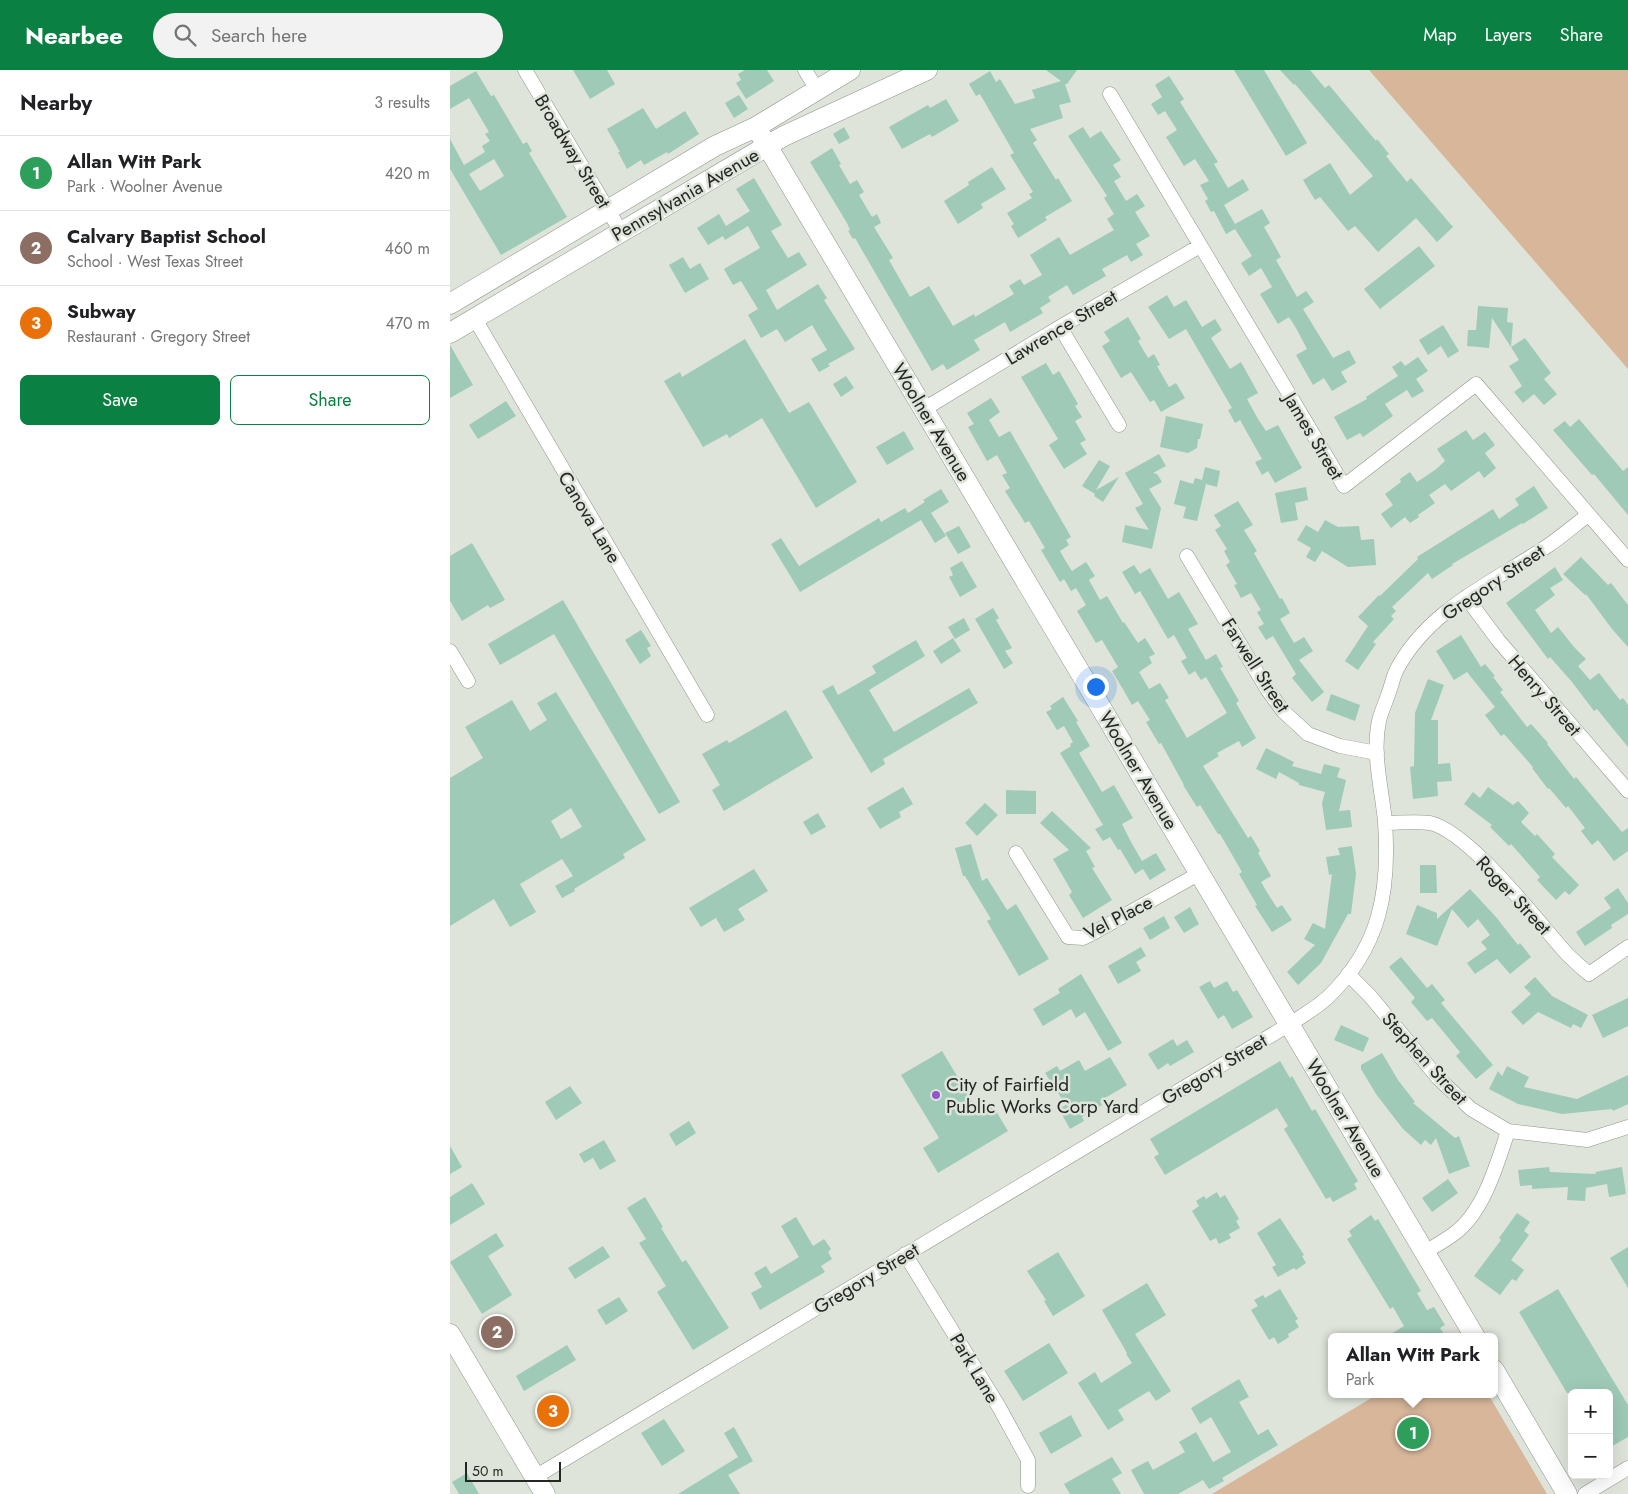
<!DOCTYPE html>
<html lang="en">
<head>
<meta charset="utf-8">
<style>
	body { margin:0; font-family:Jost,sans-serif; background:#f2f2f2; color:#202124 }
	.controls { position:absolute; right:15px; bottom:15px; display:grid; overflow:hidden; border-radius:8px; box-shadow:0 5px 20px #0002 }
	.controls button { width:45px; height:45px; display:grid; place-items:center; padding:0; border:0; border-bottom:1px solid #e0e0e0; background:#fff; color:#202124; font:25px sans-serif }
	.scale { position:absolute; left:15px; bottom:12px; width:96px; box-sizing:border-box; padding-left:5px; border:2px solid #252724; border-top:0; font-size:14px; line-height:18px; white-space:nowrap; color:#252724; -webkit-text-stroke:4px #dee4da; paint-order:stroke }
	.you { position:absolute; left:645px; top:616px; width:18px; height:18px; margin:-12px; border:4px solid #fff; border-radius:50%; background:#1a73e8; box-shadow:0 0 0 8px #1a73e833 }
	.badge { display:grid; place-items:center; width:32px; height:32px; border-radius:50%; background:#0b8043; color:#fff; font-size:16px; font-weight:700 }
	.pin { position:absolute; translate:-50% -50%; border:2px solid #fff; box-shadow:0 1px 5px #0006 }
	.popup { position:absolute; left:878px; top:1263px; width:170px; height:65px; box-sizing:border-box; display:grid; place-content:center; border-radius:8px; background:#fff; filter:drop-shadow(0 1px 4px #0005); font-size:16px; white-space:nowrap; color:#757577 }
	.popup b { font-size:19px; color:#202124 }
	.popup::after { content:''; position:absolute; left:50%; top:100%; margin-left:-10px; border:10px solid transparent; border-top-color:#fff }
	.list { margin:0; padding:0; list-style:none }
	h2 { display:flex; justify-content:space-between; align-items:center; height:65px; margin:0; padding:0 20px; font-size:21px }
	h2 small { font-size:16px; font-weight:400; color:#757577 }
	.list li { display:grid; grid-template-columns:32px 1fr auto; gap:15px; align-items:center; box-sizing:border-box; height:75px; padding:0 20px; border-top:1px solid #e0e0e0 }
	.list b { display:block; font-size:19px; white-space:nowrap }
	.list p { margin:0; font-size:16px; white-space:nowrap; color:#757577 }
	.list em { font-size:16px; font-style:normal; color:#757577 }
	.actions { display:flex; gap:10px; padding:15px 20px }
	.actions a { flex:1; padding:11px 0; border:1px solid #0b8043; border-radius:8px; text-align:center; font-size:18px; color:#0b8043 }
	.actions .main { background:#0b8043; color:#fff }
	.icon { flex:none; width:28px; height:28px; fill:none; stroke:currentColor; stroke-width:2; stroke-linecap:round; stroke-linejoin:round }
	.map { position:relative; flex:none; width:1178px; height:1424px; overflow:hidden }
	header { display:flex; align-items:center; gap:30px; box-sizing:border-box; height:70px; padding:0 25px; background:#0b8043; color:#fff }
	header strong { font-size:24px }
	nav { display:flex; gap:28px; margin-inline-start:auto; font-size:18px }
	.search { width:350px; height:45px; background:#f2f2f2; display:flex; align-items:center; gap:12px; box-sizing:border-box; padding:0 18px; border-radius:28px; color:#757577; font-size:19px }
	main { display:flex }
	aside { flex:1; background:#fff }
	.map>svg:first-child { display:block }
	.green { fill:#d7b69a }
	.building { fill:#9ecab7; fill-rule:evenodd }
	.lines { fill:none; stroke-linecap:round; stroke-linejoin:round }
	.street-casing { stroke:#8f948b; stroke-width:15 }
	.secondary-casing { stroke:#8f948b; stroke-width:21 }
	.street { stroke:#fff; stroke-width:14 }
	.secondary { stroke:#fff; stroke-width:20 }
	.poi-dot { fill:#9356cd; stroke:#dee4da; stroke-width:2 }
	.labels { text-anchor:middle; stroke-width:5; stroke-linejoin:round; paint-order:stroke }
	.street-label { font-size:19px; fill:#252724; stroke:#dee4da }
	.poi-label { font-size:19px; fill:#252724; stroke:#dee4da; text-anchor:start }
</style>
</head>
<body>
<header>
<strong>Nearbee</strong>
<div class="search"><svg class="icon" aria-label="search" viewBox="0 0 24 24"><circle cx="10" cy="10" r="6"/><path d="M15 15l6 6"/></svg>Search here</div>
<nav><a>Map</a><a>Layers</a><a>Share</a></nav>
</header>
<main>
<aside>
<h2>Nearby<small>3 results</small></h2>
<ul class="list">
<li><span class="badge" style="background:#2e9e5b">1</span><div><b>Allan Witt Park</b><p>Park · Woolner Avenue</p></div><em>420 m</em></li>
<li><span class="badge" style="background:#8d6e63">2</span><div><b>Calvary Baptist School</b><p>School · West Texas Street</p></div><em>460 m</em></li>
<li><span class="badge" style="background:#e8710a">3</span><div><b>Subway</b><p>Restaurant · Gregory Street</p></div><em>470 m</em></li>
</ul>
<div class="actions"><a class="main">Save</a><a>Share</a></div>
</aside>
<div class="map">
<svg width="1178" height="1424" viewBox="0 0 1178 1424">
	<rect width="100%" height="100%" fill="#dee4da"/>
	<path class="green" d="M919,0H1178V299Z
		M928,1324H1038L1097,1424H762Z"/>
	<path class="building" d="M123,0H157L165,14L140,29Z
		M295,0H317L324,11L296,29L286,13L291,10L288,4Z
		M596,0H627L617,14H615L621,32L609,35L613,48L580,59L587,70L583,73L606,110L608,108L622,131L595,147L597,150L568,168L561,156L564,154L557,143L582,128L579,124L583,122L560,85L564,83L530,24L526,26L519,14L540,1L546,12L550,9L565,34L585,28L582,20L611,11Z
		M784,0H814L857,73L836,86Z
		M830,0H860L875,18L879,15L926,71L927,69L939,84L936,86L957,112L961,108L1003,157L987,172L966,148L928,182L905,156L898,161L870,127L865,130L853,110L880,93L900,125L923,106L845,14L844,15Z
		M26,1L41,26L44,25L73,74L77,72L82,81L79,83L117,147L51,185L0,99V69L14,95L35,82L32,76L40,71L35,64L39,62L19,28L0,39V16ZM44,89L54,106L30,121L19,104Z
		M719,6L734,29L730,32L768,92L764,94L778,118L793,109L799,120L774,135L785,154L812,139L820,153L814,157L831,187L826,190L847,227L856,221L864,232L853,239L883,288L899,280L906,293L891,302L897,312L882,321L874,308L863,315L846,285L857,279L846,258L839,247L828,254L810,224L822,217L811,198L799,206L791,193L802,186L785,159L776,164L764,141L761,142L755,131L758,129L750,115L759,111L745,89L734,96L716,67L727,60L715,41L708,45L701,34L712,27L705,15Z
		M289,25L298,39L284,48L275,33Z
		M496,29L509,51L482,67L480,64L452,79L439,57L478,35L480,38Z
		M193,38L206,59L235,41L249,64L218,84L217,82L194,95L191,90L177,99L168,82H170L157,59Z
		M394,57L400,68L389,74L383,64Z
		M633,57L640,68L651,61L671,90L663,95L671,107L664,111L676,131L687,124L695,136L685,142L700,166L686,174L693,185L681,192L677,185L652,199L656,206L623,225L617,215L598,227L601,231L590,238L593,243L560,262L555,252L524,270L530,280L497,300L493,294L482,301L405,168L403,169L398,161L400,160L397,153L360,92L382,78L391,94L389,95L400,114L407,110L414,122L409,125L422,147L427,144L431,153L424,157L443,188L439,190L460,227L479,216L503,256L524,244L525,247L564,224L559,216L570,209L574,215L592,205L580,185L609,167L620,185L664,160L657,149L664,144L654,128L657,126L618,66Z
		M542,97L556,119L531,134L533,138L508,154L494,131L519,115L518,112Z
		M304,108L332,155L321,161L338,188L349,182L357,195L316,220L327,240L368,214L377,228L374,230L405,279L378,294L380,296L369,302L361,289L377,280L362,255L335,272L327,259L311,268L298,245L308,239L291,211L283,215L274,199L310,178L298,156L275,170L273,166L258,175L247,158L269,144L276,156L300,141L286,119Z
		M969,176L985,196L930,239L914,219Z
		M233,187L240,199L250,193L259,209L235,223L219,195Z
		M717,225L724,237L736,230L752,257L765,249L772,260L761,268L780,299L791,292L808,323L797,329L808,349L816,361L828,355L852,398L825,413L818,401L812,405L805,392L812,389L790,350L785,353L778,340L782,338L736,259L719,269L698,237Z
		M1028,236L1058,238L1057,252L1063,253L1061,277L1042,248L1039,278L1017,276L1018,260H1026Z
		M678,247L691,269L688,271L698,288L704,284L710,295L707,296L719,317L726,313L735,328L711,342L704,330L700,332L681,302L671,308L652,276L660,271L654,262Z
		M993,255L1009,281L998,288L991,276L978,285L969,270Z
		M1075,268L1101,303L1094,309L1107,324L1094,335L1084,324L1073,333L1064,322L1072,316L1059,296L1069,290L1061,277Z
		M295,269L339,343L359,332L407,412L366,438L312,348L279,368L277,364L253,377L214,311L230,302L232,307Z
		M0,275L23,315L0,328Z
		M968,287L978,301L966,309L974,321L962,328L957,320L935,334L943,346L913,367L910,363L897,370L884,347L917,329L916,327L948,306L942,297L951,291L955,296Z
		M596,293L603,305L609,301L628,334L625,336L632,347L625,351L636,370L630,373L637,384L614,399L599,375L608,369L571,307Z
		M396,306L404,318L391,327L383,314Z
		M541,328L550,342L539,350L549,367L560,361L621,467L616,470L619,475L610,481L615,490L622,501L636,492L645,506L639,510L650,530L657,526L673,553L674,552L688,573L695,568L705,584L699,587L702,593L689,602L699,619L710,613L719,628L715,630L737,668L777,643L756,607L751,610L745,601L739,605L731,591L737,588L724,565L718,569L690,521L685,524L672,502L684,495L690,504L700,498L718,529L729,522L748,554L738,559L756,590L766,584L773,597L770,598L789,631L786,633L806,668L792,677L789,671L767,683L769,686L753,696L798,768L801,766L810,781L808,783L821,806L811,812L818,824L827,838L832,835L842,850L822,862L805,836L807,835L789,804L792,802L770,764H768L750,735L747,737L733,715H734L711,673L709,674L696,652L700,650L688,631L682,635L674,621L662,601L668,597L652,570L646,573L627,541L636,535L626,518L621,521L614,509L610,512L591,480L595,478L579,451L575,453L555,421L560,418L552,405L557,403L547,385L537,391L518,357L524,354L517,343Z
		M56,331L66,346L28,369L19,355Z
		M716,346L753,354L750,369H748L747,378L738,383L710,377Z
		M1129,349L1173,401L1178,397V445L1144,404L1142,405L1103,360L1115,351L1120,357Z
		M1016,360L1023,370L1035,362L1045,375L1035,383L1046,398L1034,408L1029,401L1001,421L995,414L979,425L985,433L968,445L969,447L960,453L955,447L941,458L931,444L943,435L935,424L951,412L950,409L960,402L967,412L985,400L995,391L987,379Z
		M454,361L464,379L437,395L426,377Z
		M709,384L716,396L703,403L707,404L712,412L699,419L711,438L702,479L672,472L675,455L699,460L685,438L693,434L675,403Z
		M649,390L660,396L646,420L669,407L653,432L644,426L645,424L632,416Z
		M755,397L770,401L767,417L756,414L747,451L733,448L736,437L724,434L730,410L743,414L745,408L752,410Z
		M1084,416L1098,438L1073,454L1072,453L1002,494L1003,495L982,509L978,503L942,537L946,541L941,546L944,549L923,572L926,574L908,600L895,591L918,556L908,547L929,525L930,526L968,489L967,487L1043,439L1049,449L1069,435L1065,429Z
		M856,417L858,430L845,433L848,450L831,453L825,423Z
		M491,419L499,432L481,443L496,466L485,473L471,450L350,522L321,474L331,468L349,496L429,448L431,452L455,438L458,443L475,432L473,430Z
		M788,431L803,455L794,460L807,481L804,483L830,529L832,528L840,543L830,549L844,573L854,567L863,581L849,590L874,622L862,632L842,608L846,604L823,566L816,570L808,557L814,554L807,542L811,540L801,523L791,528L784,515L787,514L776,495L780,492L774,481L777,479L765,460L771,456L764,445Z
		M875,450L888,457L909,456L911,470L924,469L926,495L898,497L872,481L865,492L856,487L861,478L847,470L856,455L868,462Z
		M509,456L521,477L508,484L495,463Z
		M22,473L55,530L40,538L38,535L12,551L0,531V486Z
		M1131,487L1158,515L1161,513L1178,535V577L1162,559L1136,524L1135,525L1113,504Z
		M512,491L527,517L510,527L499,507L503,505L500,498Z
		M1105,497L1113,510L1100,518L1105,525L1085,540L1101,563L1108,557L1124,577L1136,589L1128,596L1140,610L1149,603L1170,630L1173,628L1178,635V677L1147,639L1144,641L1122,612L1100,587L1098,589L1056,533Z
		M113,530L230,732L209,744L104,564L50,595L38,574Z
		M543,538L549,548L546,550L562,578L555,581L563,593L554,599L525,549Z
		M514,548L520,560L505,569L498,557Z
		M191,560L201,576L197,578L201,586L190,594L175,570Z
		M1011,565L1031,597L1035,594L1045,606L1043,607L1053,620L1050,622L1077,657L1081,654L1098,673L1097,674L1124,709L1126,707L1172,762L1178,758V781L1164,791L1148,770L1142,775L1131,761L1135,758L1118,736L1116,738L1099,718L1098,719L1082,698L1083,697L1054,664L1051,666L1035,645L1045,637L1017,602L1004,610L986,581Z
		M503,568L511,581L491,594L483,581Z
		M466,570L475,586L419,620L444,662L519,618L528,633L433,689L435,694L421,703L372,621L383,615L388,625L426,603L422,596Z
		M978,609L994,615L981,650H988V694L1000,693L1002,711L987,712L988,726L963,729L960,697L964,696L965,643Z
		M106,622L196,770L173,784L175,788L124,819L125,821L112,828L105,816L123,806L112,789L70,814L86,842L60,857L44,829L0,856V708L33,688L15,657L62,630L80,661L97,650L87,633ZM121,738L132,757L111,769L101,751Z
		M881,624L910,635L905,651L876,640Z
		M613,627L628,651L626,652L640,676L629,683L652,722L664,715L683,748L672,754L681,772L692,791L706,783L716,800L700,810L693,799L685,804L670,779L668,780L660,767L653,771L645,759L653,755L610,683L621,676L620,674L623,672L614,656L607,660L596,642L602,639L600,636Z
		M336,640L363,688L274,741L262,720L270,715L252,684L277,670L279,673Z
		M816,678L844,692L842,696L871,704L874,694L890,698L887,707L896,710L889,741L900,740L902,757L876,760L872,733L875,722L849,715V713L829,702L826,709L806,699Z
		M453,717L463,734L449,742L451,747L430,759L417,738Z
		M1038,717L1063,735L1068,731L1079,743L1071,752L1085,766L1087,764L1105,784L1102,787L1129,815L1119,825L1115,821L1106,830L1087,810L1090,807L1061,774L1059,776L1040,757L1042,755L1014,734L1023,722L1030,728Z
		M556,720L586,721V744H556Z
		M535,733L548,745L527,766L515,753Z
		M602,741L641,778L636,781L645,797L642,798L662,830L633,848L619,825L622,822L603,789L619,780L590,753Z
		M368,743L376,757L361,765L353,752Z
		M521,774L532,811L537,808L557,840L566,834L599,889L569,906L537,851L541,849L515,806H513L505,778Z
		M902,776L906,804L901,844H898L871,893L848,915L837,902L865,875L854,869L863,853L875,859L882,804L879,805L876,787L890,785L888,778Z
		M970,795H986L987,823H970Z
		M304,799L318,821L288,839L295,850L274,862L266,848L251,857L239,838Z
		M1168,818L1178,833V844L1161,855L1162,858L1135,876L1126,862L1161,838L1154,828Z
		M1020,819L1046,847L1068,875L1070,873L1081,887L1060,904L1047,889L1025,904L1017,893L1037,879L1031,872L1040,865L1028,849L1018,858L1002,839L987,876L956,864L967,835L987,843V849Z
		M740,837L749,854L734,863L724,847Z
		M714,846L720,858L700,870L693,858Z
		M691,877L696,886L686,892L691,901L668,914L658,896Z
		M951,887L977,918L982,914L995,930L991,933L1043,995L1026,1009L1006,986L1010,982L982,948L977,951L961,932L965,928L939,897Z
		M631,904L672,973L658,981L635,942L626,948L621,939L593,956L583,939L610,923L608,919Z
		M1085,907L1102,926L1138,945L1131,958L1123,954L1121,958L1088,942L1073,955L1061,942L1081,924L1074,917Z
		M760,911L764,918L777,911L783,922L787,920L803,947L782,959L774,945L768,949L749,917Z
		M1178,928V956L1153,968L1142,945Z
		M891,955L919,968L913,982L884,970Z
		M723,969L727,976L737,970L744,982L720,996L718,993L708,1000L698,984Z
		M492,981L530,1044L543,1036L558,1061L488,1103L473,1078L489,1068L451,1005Z
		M932,983L948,1010L965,1032L963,1033L1005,1068L1009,1066L1020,1096L999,1104L986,1068L981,1075L975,1070L971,1075L953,1059L926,1024L911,999V995Z
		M660,987L677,1015L650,1031L652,1035L632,1047L634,1051L620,1059L609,1039L616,1035L595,1003L607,996L610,1001L629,990L635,1001Z
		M830,991L840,1008L842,1006L862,1041L865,1039L908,1111L904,1114L907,1119L883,1132L880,1127L876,1129L834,1059L838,1056L827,1038L715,1105L704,1087L709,1084L700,1069Z
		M1057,996L1079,1007L1074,1017L1127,1029L1178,1005V1034L1163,1041L1162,1039L1112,1044L1068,1034L1039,1019L1048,1001L1052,1006Z
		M120,1016L132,1033L106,1050L95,1032Z
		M239,1051L246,1063L226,1076L219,1064Z
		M154,1070L166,1091L150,1100L143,1088L134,1093L129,1084Z
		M0,1076L12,1097L0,1104Z
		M1099,1097L1100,1102L1146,1104L1145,1102L1172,1097L1176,1124L1159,1127L1157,1114L1136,1118L1135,1131L1117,1130L1118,1117L1082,1119V1115L1070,1116L1068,1100Z
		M998,1109L1008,1123L982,1142L972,1128Z
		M22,1113L35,1134L0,1155V1127Z
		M767,1122L770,1128L775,1125L789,1149L786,1151L790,1158L779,1164L781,1168L769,1174L766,1168L760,1171L742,1141L749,1136L746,1131L754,1126L756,1129Z
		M195,1127L213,1157L211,1158L232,1192L236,1190L279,1258L243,1280L207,1222L216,1216L189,1173L196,1169L177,1138Z
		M1067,1143L1080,1152L1074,1161L1079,1165L1061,1190L1074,1200L1066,1211L1062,1209L1050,1225L1024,1206L1051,1170L1049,1168Z
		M921,1145L925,1151L928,1149L971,1221L967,1223L977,1240L984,1237L995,1255L990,1258L996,1267H936L954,1256L943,1237L940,1239L897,1169L902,1166L899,1161Z
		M346,1147L363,1176L374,1169L381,1179L378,1182L382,1189L371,1196L375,1202L310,1240L301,1223L312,1217L304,1203L316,1196L321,1204L349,1187L331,1156Z
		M830,1148L854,1185L852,1186L856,1193L846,1200L844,1198L828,1207L822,1197L826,1195L807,1163Z
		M46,1163L54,1176L38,1186L62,1225L32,1244L0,1192Z
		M153,1176L160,1187L125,1209L118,1198Z
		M1178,1177V1218L1160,1188Z
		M608,1182L635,1226L603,1246L594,1231L596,1230L577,1201Z
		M697,1213L716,1245L685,1264L721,1321L706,1331L699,1321L668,1340L674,1350L658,1360L628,1313L645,1302L651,1313L682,1293L676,1284L677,1283L652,1240Z
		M830,1219L848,1249L845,1251L849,1257L838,1264L839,1267L828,1274L824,1267L819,1270L801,1240L808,1236L804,1230L813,1225L815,1228Z
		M1108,1219L1178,1335V1367L1159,1378V1323H1117L1069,1242Z
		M169,1227L178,1241L156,1255L147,1240Z
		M599,1273L618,1303L573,1331L554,1301Z
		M117,1275L126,1290L74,1321L66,1306Z
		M789,1309L799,1327L789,1332L808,1365L818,1359L828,1375L772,1408L774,1411L759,1419L753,1410L728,1424H694L681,1400L698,1391L703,1400L735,1382L729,1372L746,1362L763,1392L781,1382L761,1347L750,1354L741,1338Z
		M108,1327L118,1343L97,1355L88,1339Z
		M621,1345L632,1366L601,1384L589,1363Z
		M214,1349L235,1381L212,1396L191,1363Z
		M284,1357L303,1391L278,1405L290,1424H228L288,1387L274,1363Z
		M662,1387L672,1403L662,1409L671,1424H620L614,1414Z
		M17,1403L29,1424H9L2,1412Z"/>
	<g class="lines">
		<defs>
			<path id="street" d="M75,0L171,162
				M355,0L367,20
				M660,24L894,416L1026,314L1178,490
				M25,249L257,645
				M610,257L669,355
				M474,339L610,257L750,176
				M737,486L817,619L833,641L858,664L890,676L927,683
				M1016,527L1048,570L1178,721
				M0,581L18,611
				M935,753C948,753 967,751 980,753C1020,762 1088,852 1117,884C1124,891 1132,898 1139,904L1178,877
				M566,783L618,867L633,868L645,862L750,803
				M898,904L920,926L989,1009L1021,1039L1058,1061L1137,1070L1178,1057
				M975,1182C985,1176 996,1170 1005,1163C1034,1141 1047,1094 1058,1061
				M455,1184L549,1337L578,1390V1416
				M85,1407L840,954C852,946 866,938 877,928C930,878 940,822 935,752C932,719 922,684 929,651C931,642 935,634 938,625C941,617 943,608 946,601C978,539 1044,512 1099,475C1112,466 1125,455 1138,445
				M1135,1424L1178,1398"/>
			<path id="secondary" d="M306,57L1025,1267
				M0,234L265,76L306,57L400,0
				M0,263L334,66L477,0
				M0,1264L95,1424
				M1044,1300L1117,1424"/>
		</defs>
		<use href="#street" class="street-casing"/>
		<use href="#secondary" class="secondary-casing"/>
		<use href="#street" class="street"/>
		<use href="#secondary" class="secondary"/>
	</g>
	<circle class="poi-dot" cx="486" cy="1025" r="5"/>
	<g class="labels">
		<g class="street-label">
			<text transform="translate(123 81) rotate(59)" y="7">Broadway Street</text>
			<text transform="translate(235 124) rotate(-30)" y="7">Pennsylvania Avenue</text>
			<text transform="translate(611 257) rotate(-31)" y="7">Lawrence Street</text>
			<text transform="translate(482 352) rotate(59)" y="7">Woolner Avenue</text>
			<text transform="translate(864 366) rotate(59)" y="7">James Street</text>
			<text transform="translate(140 447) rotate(59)" y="7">Canova Lane</text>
			<text transform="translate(1043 512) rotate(-34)" y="7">Gregory Street</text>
			<text transform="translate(806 595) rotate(57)" y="7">Farwell Street</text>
			<text transform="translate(1095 625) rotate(49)" y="7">Henry Street</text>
			<text transform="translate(689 700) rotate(59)" y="7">Woolner Avenue</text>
			<text transform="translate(1064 825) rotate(47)" y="7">Roger Street</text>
			<text transform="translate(668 847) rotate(-27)" y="7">Vel Place</text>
			<text transform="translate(975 988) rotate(48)" y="7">Stephen Street</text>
			<text transform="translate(764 999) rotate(-31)" y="7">Gregory Street</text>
			<text transform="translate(896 1048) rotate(59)" y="7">Woolner Avenue</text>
			<text transform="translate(416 1208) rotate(-31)" y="7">Gregory Street</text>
			<text transform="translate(525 1298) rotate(59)" y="7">Park Lane</text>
		</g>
		<g class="poi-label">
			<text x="496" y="1021">City of Fairfield<tspan x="496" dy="22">Public Works Corp Yard</tspan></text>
		</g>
	</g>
</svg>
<div class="controls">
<button>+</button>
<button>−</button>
</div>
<div class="scale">50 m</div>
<div class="you"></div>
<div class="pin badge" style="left:963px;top:1363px;background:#2e9e5b">1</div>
<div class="popup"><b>Allan Witt Park</b>Park</div>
<div class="pin badge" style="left:47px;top:1262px;background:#8d6e63">2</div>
<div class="pin badge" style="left:103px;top:1341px;background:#e8710a">3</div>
</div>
</main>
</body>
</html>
